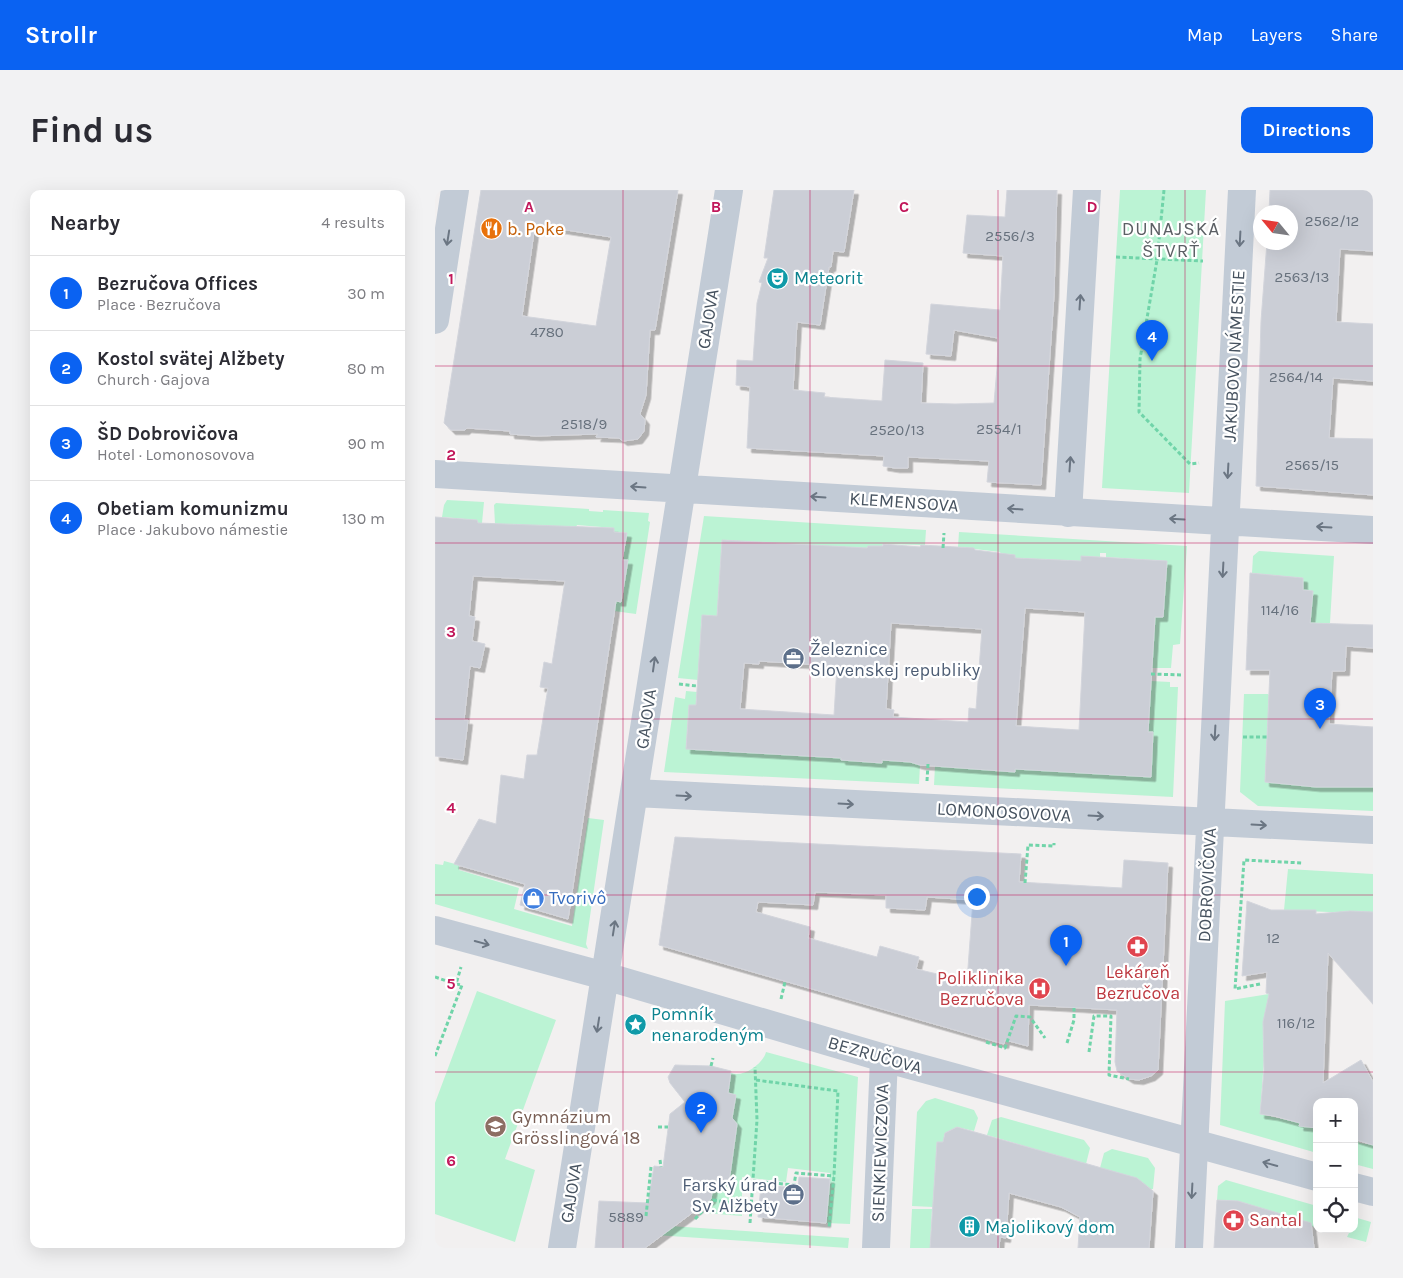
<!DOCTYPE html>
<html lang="en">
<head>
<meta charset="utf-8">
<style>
	body { margin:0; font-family:Karla,sans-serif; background:#f2f2f3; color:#2b2b33 }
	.controls { position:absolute; right:15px; bottom:15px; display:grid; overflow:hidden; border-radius:10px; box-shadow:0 5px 20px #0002 }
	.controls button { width:45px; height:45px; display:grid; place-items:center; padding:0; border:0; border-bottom:1px solid #e1e1e2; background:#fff; color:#2b2b33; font:25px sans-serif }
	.compass { position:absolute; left:818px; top:15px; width:45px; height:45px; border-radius:50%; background:#fff; box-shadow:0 5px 20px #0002; rotate:299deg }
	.you { position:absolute; left:541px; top:706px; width:18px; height:18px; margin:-12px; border:4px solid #fff; border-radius:50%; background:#1a73e8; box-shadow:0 0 0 8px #1a73e833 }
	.badge { display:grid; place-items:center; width:32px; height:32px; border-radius:50%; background:#0a62f2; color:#fff; font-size:16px; font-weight:700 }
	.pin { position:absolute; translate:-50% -41px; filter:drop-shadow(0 1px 2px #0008) }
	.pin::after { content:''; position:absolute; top:26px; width:18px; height:15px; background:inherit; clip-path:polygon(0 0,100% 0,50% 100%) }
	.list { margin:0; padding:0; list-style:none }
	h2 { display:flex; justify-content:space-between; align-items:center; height:65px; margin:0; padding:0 20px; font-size:21px }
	h2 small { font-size:16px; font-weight:400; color:#7c7c81 }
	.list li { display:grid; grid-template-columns:32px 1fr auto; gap:15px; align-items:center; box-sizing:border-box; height:75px; padding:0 20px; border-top:1px solid #e1e1e2 }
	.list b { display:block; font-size:19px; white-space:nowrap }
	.list p { margin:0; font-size:16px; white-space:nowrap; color:#7c7c81 }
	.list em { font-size:16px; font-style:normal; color:#7c7c81 }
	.icon { flex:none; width:28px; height:28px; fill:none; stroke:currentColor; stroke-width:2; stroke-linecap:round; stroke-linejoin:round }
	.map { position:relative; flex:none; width:938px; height:1058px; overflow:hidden; border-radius:10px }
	header { display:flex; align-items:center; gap:30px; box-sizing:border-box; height:70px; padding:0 25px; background:#0a62f2; color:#fff }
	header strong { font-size:24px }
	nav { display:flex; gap:28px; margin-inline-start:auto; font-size:18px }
	.intro { display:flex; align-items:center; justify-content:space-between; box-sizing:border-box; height:120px; padding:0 30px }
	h1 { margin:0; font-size:35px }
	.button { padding:12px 22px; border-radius:10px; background:#0a62f2; color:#fff; font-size:18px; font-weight:700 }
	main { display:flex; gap:30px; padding:0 30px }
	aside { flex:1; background:#fff; border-radius:10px; box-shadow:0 5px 20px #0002 }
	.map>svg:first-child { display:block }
	.green { fill:#bbf3d4 }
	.building { fill:#cbced6; stroke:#d3d5dc; fill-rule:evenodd; filter:url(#shadow) }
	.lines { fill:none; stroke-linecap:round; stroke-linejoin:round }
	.path { stroke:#70d4a9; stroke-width:3; stroke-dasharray:4 2.5; stroke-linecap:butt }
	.minor { stroke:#c2cbd6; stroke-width:28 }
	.oneway { stroke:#6b7683 }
	.grid { fill:none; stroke:#c2185b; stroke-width:1; stroke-opacity:0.55 }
	.labels { text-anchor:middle; stroke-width:4.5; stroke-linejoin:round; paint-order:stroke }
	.number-label { font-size:15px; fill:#67717d }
	.food-label { font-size:18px; fill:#c56008; stroke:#fff; text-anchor:start }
	.culture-label { font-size:18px; fill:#0d838f; stroke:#fff; text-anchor:start }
	.street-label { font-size:18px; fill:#46525f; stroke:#fff }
	.service-label { font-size:18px; fill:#4e5e75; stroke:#fff; text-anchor:start }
	.shop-label { font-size:18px; fill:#366cbe; stroke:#fff; text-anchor:start }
	.health-label { font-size:18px; fill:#be3a42; stroke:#fff }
	.education-label { font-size:18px; fill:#785e54; stroke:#fff; text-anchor:start }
	.neighbourhood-label { font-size:19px; letter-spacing:1px; fill:#5c6065; stroke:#fff }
	.grid-label { font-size:16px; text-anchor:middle; font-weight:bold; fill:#c2185b; stroke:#fff; stroke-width:4.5; stroke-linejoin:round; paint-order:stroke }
</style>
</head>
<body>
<header>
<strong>Strollr</strong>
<nav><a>Map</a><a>Layers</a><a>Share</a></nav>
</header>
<div class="intro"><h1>Find us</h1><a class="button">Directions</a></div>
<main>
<aside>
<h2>Nearby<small>4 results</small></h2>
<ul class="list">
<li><span class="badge">1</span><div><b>Bezručova Offices</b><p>Place · Bezručova</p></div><em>30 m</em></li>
<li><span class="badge">2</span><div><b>Kostol svätej Alžbety</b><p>Church · Gajova</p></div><em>80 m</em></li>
<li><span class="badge">3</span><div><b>ŠD Dobrovičova</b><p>Hotel · Lomonosovova</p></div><em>90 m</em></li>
<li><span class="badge">4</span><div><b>Obetiam komunizmu</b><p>Place · Jakubovo námestie</p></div><em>130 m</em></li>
</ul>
</aside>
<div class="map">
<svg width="938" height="1058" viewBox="0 0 938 1058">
	<defs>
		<filter id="shadow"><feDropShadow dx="4.5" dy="4.5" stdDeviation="0" flood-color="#0004"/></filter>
	</defs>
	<rect width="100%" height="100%" fill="#f2f0f0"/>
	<path class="green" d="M685,0H771L754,303L667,298Z
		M12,310L49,312L47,333H43L42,330L7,327L9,315Z
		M61,313L154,319V321L168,322V320L214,323L213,331L215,332L201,424L179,421L192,343L179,342V338L142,335L141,338L60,334L59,315Z
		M269,326L491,340L490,355L448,354L447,356H433L432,359L287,350L282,426H267L263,490L243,488Z
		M524,342L752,356L745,454L738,455L736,478H717L720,427H728L731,371L671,367V363H665V367L647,366L646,371L580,368V365L566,364L565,362L523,357Z
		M824,361L899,366L895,433H891L887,481L875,436L877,401L868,400V388L817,383L818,366Z
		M716,491L735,492V497H743L738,607L499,595L500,576L580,579L718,542H713Z
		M251,501L262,502L261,515H254L251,558L406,568L447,573V570L482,572L485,575L484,594L229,582L240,507L250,509Z
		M809,504H833L834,505L830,592L897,597H938V621L823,616L805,602Z
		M153,628L169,630L151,754L153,759L0,714V674L8,675L9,671L24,675V680L84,698L79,719L137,736Z
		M853,679L938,684V724L849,720Z
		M42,801L121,830L70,969L100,980L80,1052L0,1024V913Z
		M834,804L825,924L865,933V935L882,938V963L785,935L790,811Z
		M331,862L423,887L415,1034L391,1033L395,983L353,978L351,992L307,987V1026L270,1023L266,1017L276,1009L279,990L297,928L293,903L296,883C308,888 328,874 331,862Z
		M500,908L539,920L543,928L539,941L522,937L510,943L508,952H502L498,1017L477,1016L482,922L491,911Z
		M566,927L649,950L655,958L651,974L552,945L557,930Z
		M919,949L925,953L938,955V979L919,974Z
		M677,959L713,968L720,978L718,999L709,1000L665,978L669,963Z
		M791,990L882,1016V1038L803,1011L782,1010L783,996Z
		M477,1019H497L495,1058H475Z
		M919,1027L936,1032L931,1052L912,1047L914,1043L899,1039H919Z
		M220,1035L414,1048L413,1058L220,1045Z"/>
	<path class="building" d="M46,0H243L220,140H215L211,205L205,224L210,230L209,241L203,249L188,251L184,248L161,247L163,244L101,246L75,244V241L32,238L30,240H16L9,233ZM100,35L176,47L161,136L87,126Z
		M339,0H419L409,62L398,61L396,77H394L385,135L362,132L358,200L390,203L389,207L447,211L450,170L488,173L486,213L520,214L559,213L562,178L563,148L519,140L516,166L491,164L496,114L565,120L568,66L528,63L532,25L570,27L572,0H622L619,105L606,295L552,292L554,271L473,267V278H460L448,276L449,266L312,258L315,197L301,195L302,170L318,171L322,113L327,93L324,92L333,68H329Z
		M835,0H938V61L905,59L901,132L938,134V191L898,188L894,248L938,249V305L821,296L826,131L832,52H856V22H834Z
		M0,327L42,330L43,333L179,338V342L192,343L187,370H193L186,412L181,411L133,729L85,715L90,694L19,674L44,629L61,634L66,585L89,589L92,565H102L113,498L105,497L109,472L117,474L130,391L38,386L34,426L40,427L37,451L50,454L45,478L35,476L29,530H33L28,570L0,566Z
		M287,350L432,358L433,356H448V354L485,357L486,355L539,358L540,360L580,365V368L646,371V366L732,371L728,427H720L713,542H718L716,587L580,579V582L485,575L475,572L447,570V573L406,570V568L251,559L254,515H261L267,425L282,426ZM590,418L650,422L644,540L581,536ZM456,433L547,439L541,519L534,518L533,532L458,527L459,520L451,519ZM324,471L402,476L399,525L305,519L309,473L324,474Z
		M815,383L868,388V400L878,401L875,433L938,435V458L911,456L910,481H897L894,534L938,537V597H881L830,592L835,480H811Z
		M240,647L586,664L584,692L687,698L689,670L733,673L723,880L716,886L704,890L694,889L682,881L680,872L682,820L594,815L593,856L570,850L569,854L224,755ZM380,702L451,705V718L490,720L492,707L538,710L532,791L481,779L484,767L445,756L442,767L373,748L375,737L321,722L323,712L378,715Z
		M812,711L836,720H881V724L915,721L938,722V814L893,763L888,893L926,870L938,892V955L919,949V912H882V938L864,936L865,933L839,926L825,924L829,880L828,832L834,804L831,803L832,782L807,786Z
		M240,875L276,876L296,881L293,903L301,905L297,928L302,934L294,992L279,990L276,1009L210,1058H160L164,1011L213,1013L219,976L228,977L235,924L250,912L235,893L233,887Z
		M522,937L702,988L718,1001L714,1058H643L645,1027L626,1017L574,1003L571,1048L565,1047L564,1058H495L502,952H508L510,943Z
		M364,987L395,989L391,1033L323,1027L326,995L363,998Z
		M782,1010L803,1011L876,1033L879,1058H779Z"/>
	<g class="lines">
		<path class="path" d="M729,0L722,70L705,169L704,222L755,274L764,273
			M681,67L768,71
			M508,358L509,343
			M716,484L748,485
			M244,494L262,496
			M808,547H832
			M492,591L493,574
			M590,693L593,655L619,656V653
			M0,787L21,794
			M825,794L800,799L809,670L867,673
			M346,809L350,792
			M551,852L570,858L581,826L595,827L610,848
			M632,853L639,830V818
			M654,862L659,826H676L674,885L694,889
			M0,866L27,795L21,794L26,777
			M276,876L278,868
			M321,890L403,901L399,986L394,1038
			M223,937H233
			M225,970L226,977
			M318,991L359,995L361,983L399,986
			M211,1026L216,977
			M260,1029L278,1010L325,1017
			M315,1033L322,930L320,877"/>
		<path class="minor" d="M0,130L20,0
			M0,284L938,340
			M633,323L652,0
			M200,603L938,640
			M0,740L170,786L449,868L882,987
			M919,997L938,1002
			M127,1058L294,0
			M441,1058L449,868
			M754,1058L807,0"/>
	</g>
	<defs><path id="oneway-shaft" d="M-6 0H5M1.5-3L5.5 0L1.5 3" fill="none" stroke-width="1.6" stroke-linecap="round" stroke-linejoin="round" transform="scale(1.25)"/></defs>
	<g class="oneway">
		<use href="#oneway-shaft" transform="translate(13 48) rotate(99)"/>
		<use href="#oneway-shaft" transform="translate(805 49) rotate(93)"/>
		<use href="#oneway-shaft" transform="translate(645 112) rotate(-86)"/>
		<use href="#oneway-shaft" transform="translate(635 274) rotate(-86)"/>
		<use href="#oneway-shaft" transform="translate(793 281) rotate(93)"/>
		<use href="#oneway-shaft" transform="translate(203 297) rotate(-176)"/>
		<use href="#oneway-shaft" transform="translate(383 307) rotate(-176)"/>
		<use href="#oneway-shaft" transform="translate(580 319) rotate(-176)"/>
		<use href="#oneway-shaft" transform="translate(742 329) rotate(-177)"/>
		<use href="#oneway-shaft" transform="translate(889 337) rotate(-177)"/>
		<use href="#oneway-shaft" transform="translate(788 380) rotate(93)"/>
		<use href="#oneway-shaft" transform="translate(219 474) rotate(-82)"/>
		<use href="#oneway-shaft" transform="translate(780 543) rotate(93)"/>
		<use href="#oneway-shaft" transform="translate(249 606) rotate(3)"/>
		<use href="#oneway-shaft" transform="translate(411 614) rotate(3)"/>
		<use href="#oneway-shaft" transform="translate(661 626) rotate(3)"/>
		<use href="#oneway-shaft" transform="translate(824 635) rotate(3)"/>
		<use href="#oneway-shaft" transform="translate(179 738) rotate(-81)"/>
		<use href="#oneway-shaft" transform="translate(47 753) rotate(15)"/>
		<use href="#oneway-shaft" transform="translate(163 835) rotate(99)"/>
		<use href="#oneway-shaft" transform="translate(835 974) rotate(-165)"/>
		<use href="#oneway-shaft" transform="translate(757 1001) rotate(93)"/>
	</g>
	<path class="grid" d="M188,0V1058M375,0V1058M563,0V1058M750,0V1058M0,176H938M0,353H938M0,529H938M0,705H938M0,882H938"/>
	<defs>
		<symbol id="restaurant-disc" viewBox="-11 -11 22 22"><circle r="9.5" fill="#e8710a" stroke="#fff"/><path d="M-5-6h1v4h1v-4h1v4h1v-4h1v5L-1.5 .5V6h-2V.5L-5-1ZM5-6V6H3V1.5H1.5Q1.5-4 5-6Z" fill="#fff"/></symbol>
		<symbol id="theatre-disc" viewBox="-11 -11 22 22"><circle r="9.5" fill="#0f9aa8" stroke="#fff"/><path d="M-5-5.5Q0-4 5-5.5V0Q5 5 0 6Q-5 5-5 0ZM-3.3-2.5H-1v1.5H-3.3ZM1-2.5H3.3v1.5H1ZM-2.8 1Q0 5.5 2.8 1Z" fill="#fff"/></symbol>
		<symbol id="office-disc" viewBox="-11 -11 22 22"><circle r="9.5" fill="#5c6f8a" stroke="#fff"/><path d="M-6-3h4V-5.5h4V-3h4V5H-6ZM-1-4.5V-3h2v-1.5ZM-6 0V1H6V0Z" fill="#fff"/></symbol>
		<symbol id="shop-disc" viewBox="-11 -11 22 22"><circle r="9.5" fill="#3f7fe0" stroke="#fff"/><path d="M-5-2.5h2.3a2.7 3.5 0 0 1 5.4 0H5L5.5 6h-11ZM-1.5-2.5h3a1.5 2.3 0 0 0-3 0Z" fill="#fff"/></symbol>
		<symbol id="pharmacy-disc" viewBox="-11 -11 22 22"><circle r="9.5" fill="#e0444e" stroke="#fff"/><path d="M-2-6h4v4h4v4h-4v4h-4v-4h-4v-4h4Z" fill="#fff"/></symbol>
		<symbol id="hospital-disc" viewBox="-11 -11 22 22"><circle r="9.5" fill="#e0444e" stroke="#fff"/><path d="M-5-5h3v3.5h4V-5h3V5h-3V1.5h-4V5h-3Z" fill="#fff"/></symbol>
		<symbol id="sight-disc" viewBox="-11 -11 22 22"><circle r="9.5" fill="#0f9aa8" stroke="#fff"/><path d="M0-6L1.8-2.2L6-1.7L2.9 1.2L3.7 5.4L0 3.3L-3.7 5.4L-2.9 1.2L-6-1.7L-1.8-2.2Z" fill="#fff"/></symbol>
		<symbol id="school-disc" viewBox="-11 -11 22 22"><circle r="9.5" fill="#8d6e63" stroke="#fff"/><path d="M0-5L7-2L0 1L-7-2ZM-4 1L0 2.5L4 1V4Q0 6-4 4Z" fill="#fff"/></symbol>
		<symbol id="building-disc" viewBox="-11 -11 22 22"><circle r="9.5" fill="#0f9aa8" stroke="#fff"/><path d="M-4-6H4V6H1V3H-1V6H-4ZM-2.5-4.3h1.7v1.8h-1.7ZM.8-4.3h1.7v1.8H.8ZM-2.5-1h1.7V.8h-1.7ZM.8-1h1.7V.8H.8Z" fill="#fff"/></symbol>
	</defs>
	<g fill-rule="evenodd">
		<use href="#restaurant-disc" x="44" y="26" width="25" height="25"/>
		<use href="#theatre-disc" x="330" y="76" width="25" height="25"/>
		<use href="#office-disc" x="346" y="456" width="25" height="25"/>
		<use href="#shop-disc" x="86" y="696" width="25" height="25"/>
		<use href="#pharmacy-disc" x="690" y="744" width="25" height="25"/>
		<use href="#hospital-disc" x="592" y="786" width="25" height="25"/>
		<use href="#sight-disc" x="188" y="822" width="25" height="25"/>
		<use href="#school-disc" x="48" y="924" width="25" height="25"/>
		<use href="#office-disc" x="346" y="992" width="25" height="25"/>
		<use href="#pharmacy-disc" x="786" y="1018" width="25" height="25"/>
		<use href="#building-disc" x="522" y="1024" width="25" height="25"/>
	</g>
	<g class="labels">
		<g class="number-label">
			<text x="897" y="36">2562/12</text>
			<text x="575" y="51">2556/3</text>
			<text x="867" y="92">2563/13</text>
			<text x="112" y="147">4780</text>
			<text x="861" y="192">2564/14</text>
			<text x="149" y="239">2518/9</text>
			<text x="564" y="244">2554/1</text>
			<text x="462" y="245">2520/13</text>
			<text x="877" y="280">2565/15</text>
			<text x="845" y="425">114/16</text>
			<text x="838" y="753">12</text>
			<text x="861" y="838">116/12</text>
			<text x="191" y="1032">5889</text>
		</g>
		<g class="food-label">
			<text x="72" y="45">b. Poke</text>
		</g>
		<g class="culture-label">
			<text x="359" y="94">Meteorit</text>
			<text x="216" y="830">Pomník<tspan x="216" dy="21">nenarodeným</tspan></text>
			<text x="550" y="1043">Majolikový dom</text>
		</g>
		<g class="street-label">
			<text transform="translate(273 129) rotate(-81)" y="6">GAJOVA</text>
			<text transform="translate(799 166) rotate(-87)" y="6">JAKUBOVO NÁMESTIE</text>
			<text transform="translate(469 312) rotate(4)" y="6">KLEMENSOVA</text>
			<text transform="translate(211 529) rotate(-82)" y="6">GAJOVA</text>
			<text transform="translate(569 622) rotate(3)" y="6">LOMONOSOVOVA</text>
			<text transform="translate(772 695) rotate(-87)" y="6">DOBROVIČOVA</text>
			<text transform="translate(440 865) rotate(16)" y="6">BEZRUČOVA</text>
			<text transform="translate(445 963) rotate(-88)" y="6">SIENKIEWICZOVA</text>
			<text transform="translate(136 1003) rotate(-81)" y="6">GAJOVA</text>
		</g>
		<g class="service-label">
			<text x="375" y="465">Železnice<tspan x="375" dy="21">Slovenskej republiky</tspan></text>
			<text x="343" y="1001" text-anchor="end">Farský úrad<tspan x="343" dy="21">Sv. Alžbety</tspan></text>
		</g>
		<g class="shop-label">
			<text x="114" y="714">Tvorivô</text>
		</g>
		<g class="health-label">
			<text x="703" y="788">Lekáreň<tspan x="703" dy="21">Bezručova</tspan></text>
			<text x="589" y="794" text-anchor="end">Poliklinika<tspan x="589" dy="21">Bezručova</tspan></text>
			<text x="814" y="1036" text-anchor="start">Santal</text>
		</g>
		<g class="education-label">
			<text x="77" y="933">Gymnázium<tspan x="77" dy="21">Grösslingová 18</tspan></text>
		</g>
		<g class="neighbourhood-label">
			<text x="736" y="45">DUNAJSKÁ<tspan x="736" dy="22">ŠTVRŤ</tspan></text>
		</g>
	</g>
	<g class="grid-label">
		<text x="94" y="22">A</text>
		<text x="281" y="22">B</text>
		<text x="469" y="22">C</text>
		<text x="657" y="22">D</text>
		<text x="16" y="94">1</text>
		<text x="16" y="270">2</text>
		<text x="16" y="447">3</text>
		<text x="16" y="623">4</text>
		<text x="16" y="799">5</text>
		<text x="16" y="976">6</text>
	</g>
</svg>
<div class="controls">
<button>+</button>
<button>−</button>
<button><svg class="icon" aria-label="locate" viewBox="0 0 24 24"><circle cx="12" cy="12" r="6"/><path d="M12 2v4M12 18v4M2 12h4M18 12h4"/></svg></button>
</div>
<svg class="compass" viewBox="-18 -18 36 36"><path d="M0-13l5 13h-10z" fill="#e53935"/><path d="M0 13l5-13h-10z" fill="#7c7c81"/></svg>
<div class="you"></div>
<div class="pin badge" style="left:631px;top:776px">1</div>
<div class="pin badge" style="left:266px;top:943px">2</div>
<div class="pin badge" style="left:885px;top:539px">3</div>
<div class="pin badge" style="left:717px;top:171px">4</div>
</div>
</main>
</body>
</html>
